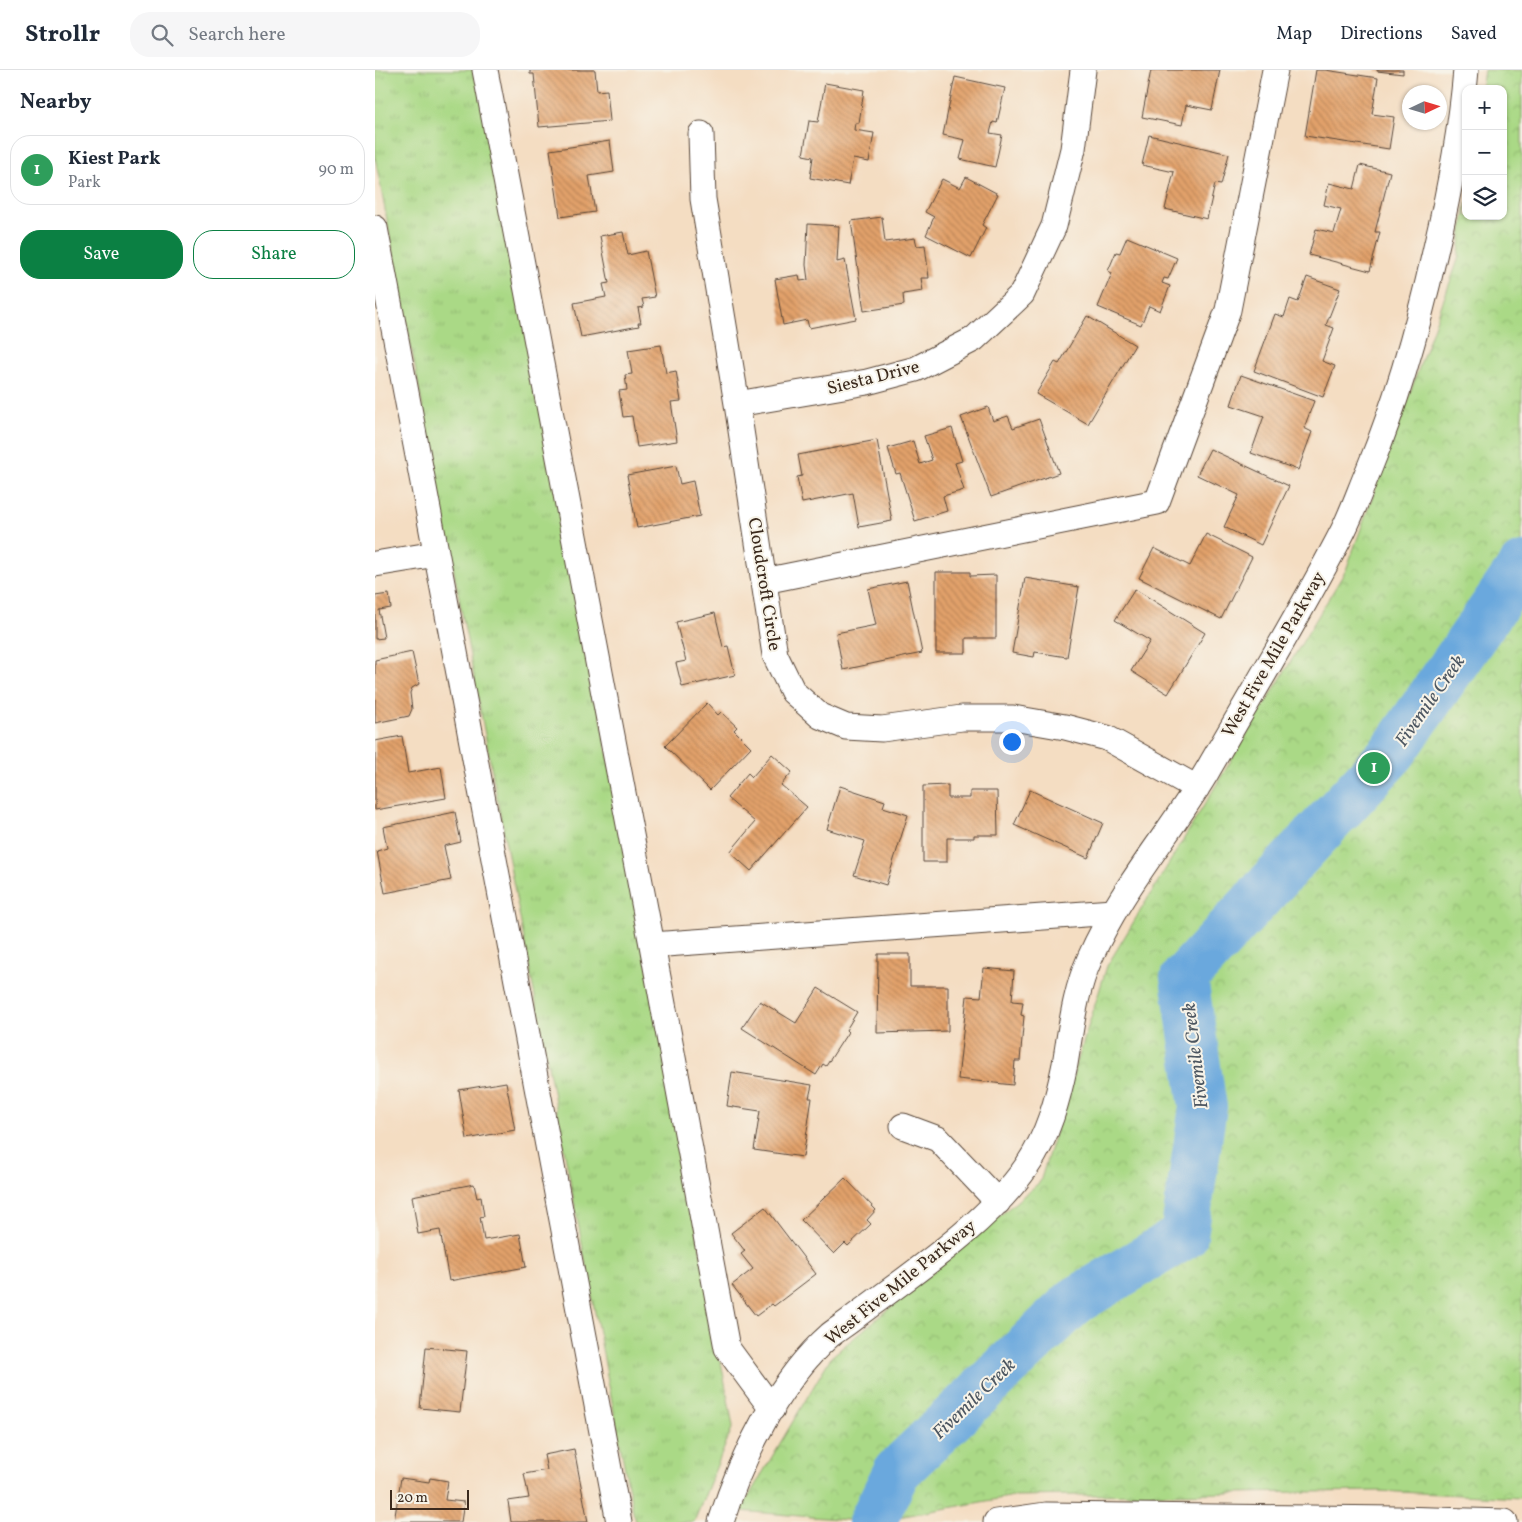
<!DOCTYPE html>
<html lang="en">
<head>
<meta charset="utf-8">
<style>
	body { margin:0; font-family:Vollkorn,serif; background:#f6f6f7; color:#1f2937 }
	.controls { position:absolute; right:15px; top:15px; display:grid; overflow:hidden; border-radius:10px; box-shadow:0 1px 4px #0004 }
	.controls button { width:45px; height:45px; display:grid; place-items:center; padding:0; border:0; border-bottom:1px solid #e0e1e3; background:#fff; color:#1f2937; font:25px sans-serif }
	.compass { position:absolute; left:1027px; top:15px; width:45px; height:45px; border-radius:50%; background:#fff; box-shadow:0 1px 4px #0004; rotate:86deg }
	.scale { position:absolute; left:15px; bottom:12px; width:79px; box-sizing:border-box; padding-left:5px; border:2px solid #3b2a1e; border-top:0; font-size:14px; line-height:18px; white-space:nowrap; color:#3b2a1e; -webkit-text-stroke:4px #f7f3e8; paint-order:stroke }
	.you { position:absolute; left:636px; top:671px; width:18px; height:18px; margin:-12px; border:4px solid #fff; border-radius:50%; background:#1a73e8; box-shadow:0 0 0 8px #1a73e833 }
	.badge { display:grid; place-items:center; width:32px; height:32px; border-radius:50%; background:#0b8043; color:#fff; font-size:16px; font-weight:700 }
	.pin { position:absolute; translate:-50% -50%; border:2px solid #fff; box-shadow:0 1px 5px #0006 }
	.list { margin:0; padding:0; list-style:none }
	h2 { display:flex; justify-content:space-between; align-items:center; height:65px; margin:0; padding:0 20px; font-size:21px }
	h2 small { font-size:16px; font-weight:400; color:#747a83 }
	.list li { display:grid; grid-template-columns:32px 1fr auto; gap:15px; align-items:center; box-sizing:border-box; height:70px; margin:0 10px 10px; padding:0 10px; border:1px solid #e0e1e3; border-radius:20px }
	.list b { display:block; font-size:19px; white-space:nowrap }
	.list p { margin:0; font-size:16px; white-space:nowrap; color:#747a83 }
	.list em { font-size:16px; font-style:normal; color:#747a83 }
	.actions { display:flex; gap:10px; padding:15px 20px }
	.actions a { flex:1; padding:11px 0; border:1px solid #0b8043; border-radius:20px; text-align:center; font-size:18px; color:#0b8043 }
	.actions .main { background:#0b8043; color:#fff }
	.icon { flex:none; width:28px; height:28px; fill:none; stroke:currentColor; stroke-width:2; stroke-linecap:round; stroke-linejoin:round }
	.map { position:relative; flex:none; width:1147px; height:1452px; overflow:hidden }
	header { display:flex; align-items:center; gap:30px; box-sizing:border-box; height:70px; padding:0 25px; background:#fff; border-bottom:1px solid #e0e1e3 }
	header strong { font-size:24px }
	nav { display:flex; gap:28px; margin-inline-start:auto; font-size:18px }
	.search { width:350px; height:45px; background:#f6f6f7; display:flex; align-items:center; gap:12px; box-sizing:border-box; padding:0 18px; border-radius:20px; color:#747a83; font-size:19px }
	main { display:flex }
	aside { flex:1; background:#fff }
	.map>svg:first-child { display:block }
	.grass { fill:url(#grass-tufts); stroke:#728252 }
	.park { fill:url(#park-crowns); stroke:#728252 }
	.lines { fill:none; stroke-linecap:round; stroke-linejoin:round }
	.river { stroke:#6ba8dd; stroke-width:48 }
	.building { fill:url(#building-back-hatch) }
	.minor-casing { stroke:#574537; stroke-width:27 }
	.minor { stroke:#fff; stroke-width:25 }
	.labels { text-anchor:middle; stroke-width:4; stroke-linejoin:round; paint-order:stroke }
	.street-label { font-size:18px; fill:#3b2a1e; stroke:#f7f3e8 }
	.water-label { font-size:19px; font-style:italic; fill:#4c5661; stroke:#f7f3e8 }
</style>
</head>
<body>
<header>
<strong>Strollr</strong>
<div class="search"><svg class="icon" aria-label="search" viewBox="0 0 24 24"><circle cx="10" cy="10" r="6"/><path d="M15 15l6 6"/></svg>Search here</div>
<nav><a>Map</a><a>Directions</a><a>Saved</a></nav>
</header>
<main>
<aside>
<h2>Nearby<small></small></h2>
<ul class="list">
<li><span class="badge" style="background:#2e9e5b">1</span><div><b>Kiest Park</b><p>Park</p></div><em>90 m</em></li>
</ul>
<div class="actions"><a class="main">Save</a><a>Share</a></div>
</aside>
<div class="map">
<svg width="1147" height="1452" viewBox="0 0 1147 1452">
	<defs>
		<pattern id="grass-tufts" width="24" height="20" patternUnits="userSpaceOnUse" patternTransform="scale(1.25)"><rect width="24" height="20" fill="#aad986"/><path d="M3 7l-1-3M5 7V3M7 7l1-3M15 17l-1-3M17 17v-4M19 17l1-3" fill="none" stroke="#93ba73"/></pattern>
		<pattern id="park-crowns" width="20" height="18" patternUnits="userSpaceOnUse" patternTransform="scale(1.25)"><rect width="20" height="18" fill="#aad986"/><path d="M2 6a3 3 0 1 1 6 0M12 15a3 3 0 1 1 6 0" fill="none" stroke="#93ba73"/></pattern>
		<pattern id="building-back-hatch" width="6" height="6" patternUnits="userSpaceOnUse" patternTransform="scale(1.25)"><rect width="6" height="6" fill="#e2a16a"/><path d="M-1 5l2 2M0 0l6 6M5-1l2 2" fill="none" stroke="#b88357"/></pattern>
	</defs>
	<rect width="100%" height="100%" fill="#f7f3e8"/>
	<filter id="ink" filterUnits="userSpaceOnUse"><feTurbulence type="fractalNoise" baseFrequency=".02" numOctaves="2"/><feDisplacementMap in="SourceGraphic" scale="10" xChannelSelector="R" yChannelSelector="G"/><feConvolveMatrix kernelMatrix="1 2 1 2 8 2 1 2 1" color-interpolation-filters="sRGB"/></filter>
	<filter id="wash" filterUnits="userSpaceOnUse"><feTurbulence type="fractalNoise" baseFrequency=".0096" numOctaves="4" result="noise"/><feDisplacementMap in="SourceGraphic" scale="20" xChannelSelector="R" yChannelSelector="G"/><feGaussianBlur stdDeviation="1.12" result="paint"/><feColorMatrix in="noise" values="0 0 0 0 0 0 0 0 0 0 0 0 0 0 0 0 0 1.4 0 .05"/><feComposite in="paint" operator="in"/></filter>
	<g filter="url(#wash)">
		<rect width="100%" height="100%" fill="#f4ddc2"/>
		<path class="grass" d="M0,0H105L358,1356L319,1452H260L0,87Z"/>
		<path class="park" d="M1109,0H1147V1428L1003,1421L639,1426L496,1452L365,1441L456,1287L665,1112L732,896L971,500L1083,190L1091,132V146H1128V19H1106Z"/>
		<g class="lines">
			<path class="river" d="M497,1452L522,1401L700,1231L809,1166L828,1037L809,908L1017,683L1147,496"/>
		</g>
		<g id="blocks">
			<path class="building" d="M155,0H220L222,21L232,20L235,51L164,57L159,4H155Z
				M776,0H845L837,40L811,35L807,55L767,47Z
				M941,0H950L1003,8L997,44L1019,47L1014,79L930,66Z
				M1002,0H1028V4L1002,1Z
				M580,7L630,18L622,53L618,52L615,63L627,65L620,97L585,89L590,70L568,65Z
				M450,13L489,20L484,53H480L479,60L499,63L494,92L478,89L473,115L435,108L438,87L428,85L434,51L443,52Z
				M774,65L854,84L846,115L840,114L832,149L790,139L799,102L767,95Z
				M235,71L239,102L214,106L220,142L185,147L175,80Z
				M985,95L1015,102L1000,162H1005L995,201L934,185L941,159L959,163L966,139L949,135L954,113L979,119Z
				M591,107L623,124L607,155L611,158L596,188L551,165L559,147L550,142L567,109L585,118Z
				M507,147L510,172L540,168L542,176L550,175L554,208H546L548,221L528,224L529,235L489,241L476,151Z
				M433,154L464,156L462,192L470,190L481,249L434,258L432,250L408,255L400,209L424,205L425,211L433,210L431,195Z
				M248,162L253,185L271,181L280,227L267,229L269,237L263,238L266,253H263L264,256L206,267L199,233L231,227L228,214L234,213L225,166Z
				M752,167L802,188L793,209L789,208L787,213L795,216L785,241L774,236L766,255L723,237L737,203L733,201L741,182L745,183Z
				M932,207L965,219L951,255L959,258L947,291L960,296L948,327L879,301L900,244L909,247L915,229L923,232Z
				M712,246L760,275L713,354L661,324L680,292L684,294Z
				M286,275L291,303L301,301L306,331L296,332L302,371L262,377L257,346L248,347L244,321L252,320L250,305L257,304L253,280Z
				M866,305L939,331L929,358L937,362L923,400L876,383L889,346L856,335Z
				M613,337L618,351L633,346L638,358L664,349L684,403L616,427L586,347Z
				M577,358L587,391L580,393L589,420L568,426L572,441L540,451L525,403L521,404L513,378L538,371L545,394L557,390L549,366Z
				M502,370L517,451L484,457L478,423L427,433L422,407L427,406L423,385Z
				M835,379L914,416L886,475L849,457L864,425L822,405Z
				M301,396L305,414L318,411L325,446L262,458L252,405Z
				M831,464L877,487L846,549L764,508L779,478L815,496Z
				M561,502H595V506L621,505V568H591V583H561Z
				M650,508L704,517L692,587L660,582L659,587L637,583Z
				M532,511L547,583L468,600L461,563L501,555L493,519Z
				M760,519L830,563L793,624L756,601L775,571L740,550Z
				M14,524L16,538L4,540L9,568L0,569V526Z
				M340,543L348,577L353,576L360,605L307,617L301,593L311,591L301,552Z
				M37,582L44,614L37,618L35,623L37,639L34,646L0,653V590Z
				M332,633L343,645L346,642L362,657L359,660L376,677L335,720L290,676Z
				M27,666L33,703L66,697L71,728L0,740V671Z
				M397,684L417,702L406,715L432,737L376,801L355,782L380,752L352,728L373,703L377,707Z
				M573,715V728H595V721H622L623,765H599V768H572V792H548V716Z
				M465,716L510,731L508,737L533,745L511,815L479,805L490,771L452,759Z
				M655,720L728,753L713,788L639,755Z
				M80,742L86,772L69,776L76,810L10,823L2,781L12,778L8,757Z
				M503,884H535V916H573V961L502,963Z
				M609,898L639,901L637,931L648,932L646,945L649,946L645,991H640L638,1015L583,1009L592,926L606,927Z
				M443,918L482,942L471,960L473,962L451,996L448,994L441,1005L367,958L385,931L421,953Z
				M357,1002L437,1015L434,1028H437L428,1087L379,1080L385,1041L352,1036Z
				M131,1012L140,1060L92,1069L84,1020Z
				M470,1108L501,1140L492,1150L496,1154L473,1176L470,1173L459,1184L426,1150Z
				M99,1114L102,1128L106,1127L109,1146L105,1147L109,1170L145,1164L151,1197L74,1211L65,1160L43,1164L37,1126Z
				M390,1137L441,1204L399,1236L397,1234L381,1246L357,1215L378,1199L366,1184L370,1181L356,1163Z
				M51,1277L92,1281L85,1342L45,1338Z
				M199,1379L213,1452H136L133,1431L154,1428L149,1404L172,1400L169,1385Z
				M26,1408L54,1412L55,1408L73,1411L70,1430L89,1432L86,1452H19Z"/>
		</g>
	</g>
	<g filter="url(#ink)">
		<use href="#blocks" fill-opacity="0" stroke="#574537" stroke-width="1"/>
		<g class="lines">
			<defs>
				<path id="minor" d="M110,0L277,875L352,1278L397,1339
					M326,64L328,129L362,334L400,585L418,622L445,646L471,657L507,659L587,648H638L690,657L732,668L822,718
					M0,158L244,1452
					M362,334L492,312L541,299L599,269L647,224L679,156L698,79L708,0
					M0,494L61,484
					M389,511L782,432L853,240L900,0
					M277,875L738,842
					M528,1056L563,1069L623,1132
					M346,1452C366,1387 404,1310 455,1265C464,1258 474,1252 482,1245C538,1203 613,1153 652,1096C673,1066 683,1029 690,994C696,958 700,921 715,888C744,821 794,765 831,703C877,623 926,543 968,461C978,441 985,420 994,399C1023,329 1043,257 1060,182C1074,123 1086,61 1091,0
					M621,1452L671,1445L1023,1449L1130,1452"/>
			</defs>
			<use href="#minor" class="minor-casing"/>
			<use href="#minor" class="minor"/>
		</g>
	</g>
	<g class="labels">
		<g class="street-label">
			<text transform="translate(498 307) rotate(-14)" y="6">Siesta Drive</text>
			<text transform="translate(390 514) rotate(81)" y="6">Cloudcroft Circle</text>
			<text transform="translate(898 584) rotate(-60)" y="6">West Five Mile Parkway</text>
			<text transform="translate(525 1212) rotate(-39)" y="6">West Five Mile Parkway</text>
		</g>
		<g class="water-label">
			<text transform="translate(1054 630) rotate(-55)" y="7">Fivemile Creek</text>
			<text transform="translate(819 986) rotate(-97)" y="7">Fivemile Creek</text>
			<text transform="translate(598 1328) rotate(-44)" y="7">Fivemile Creek</text>
		</g>
	</g>
</svg>
<div class="controls">
<button>+</button>
<button>−</button>
<button><svg class="icon" aria-label="layers" viewBox="0 0 24 24"><path d="M12 4l9 5-9 5-9-5zM3 14l9 5 9-5"/></svg></button>
</div>
<svg class="compass" viewBox="-18 -18 36 36"><path d="M0-13l5 13h-10z" fill="#e53935"/><path d="M0 13l5-13h-10z" fill="#747a83"/></svg>
<div class="scale">20 m</div>
<div class="you"></div>
<div class="pin badge" style="left:999px;top:698px;background:#2e9e5b">1</div>
</div>
</main>
</body>
</html>
